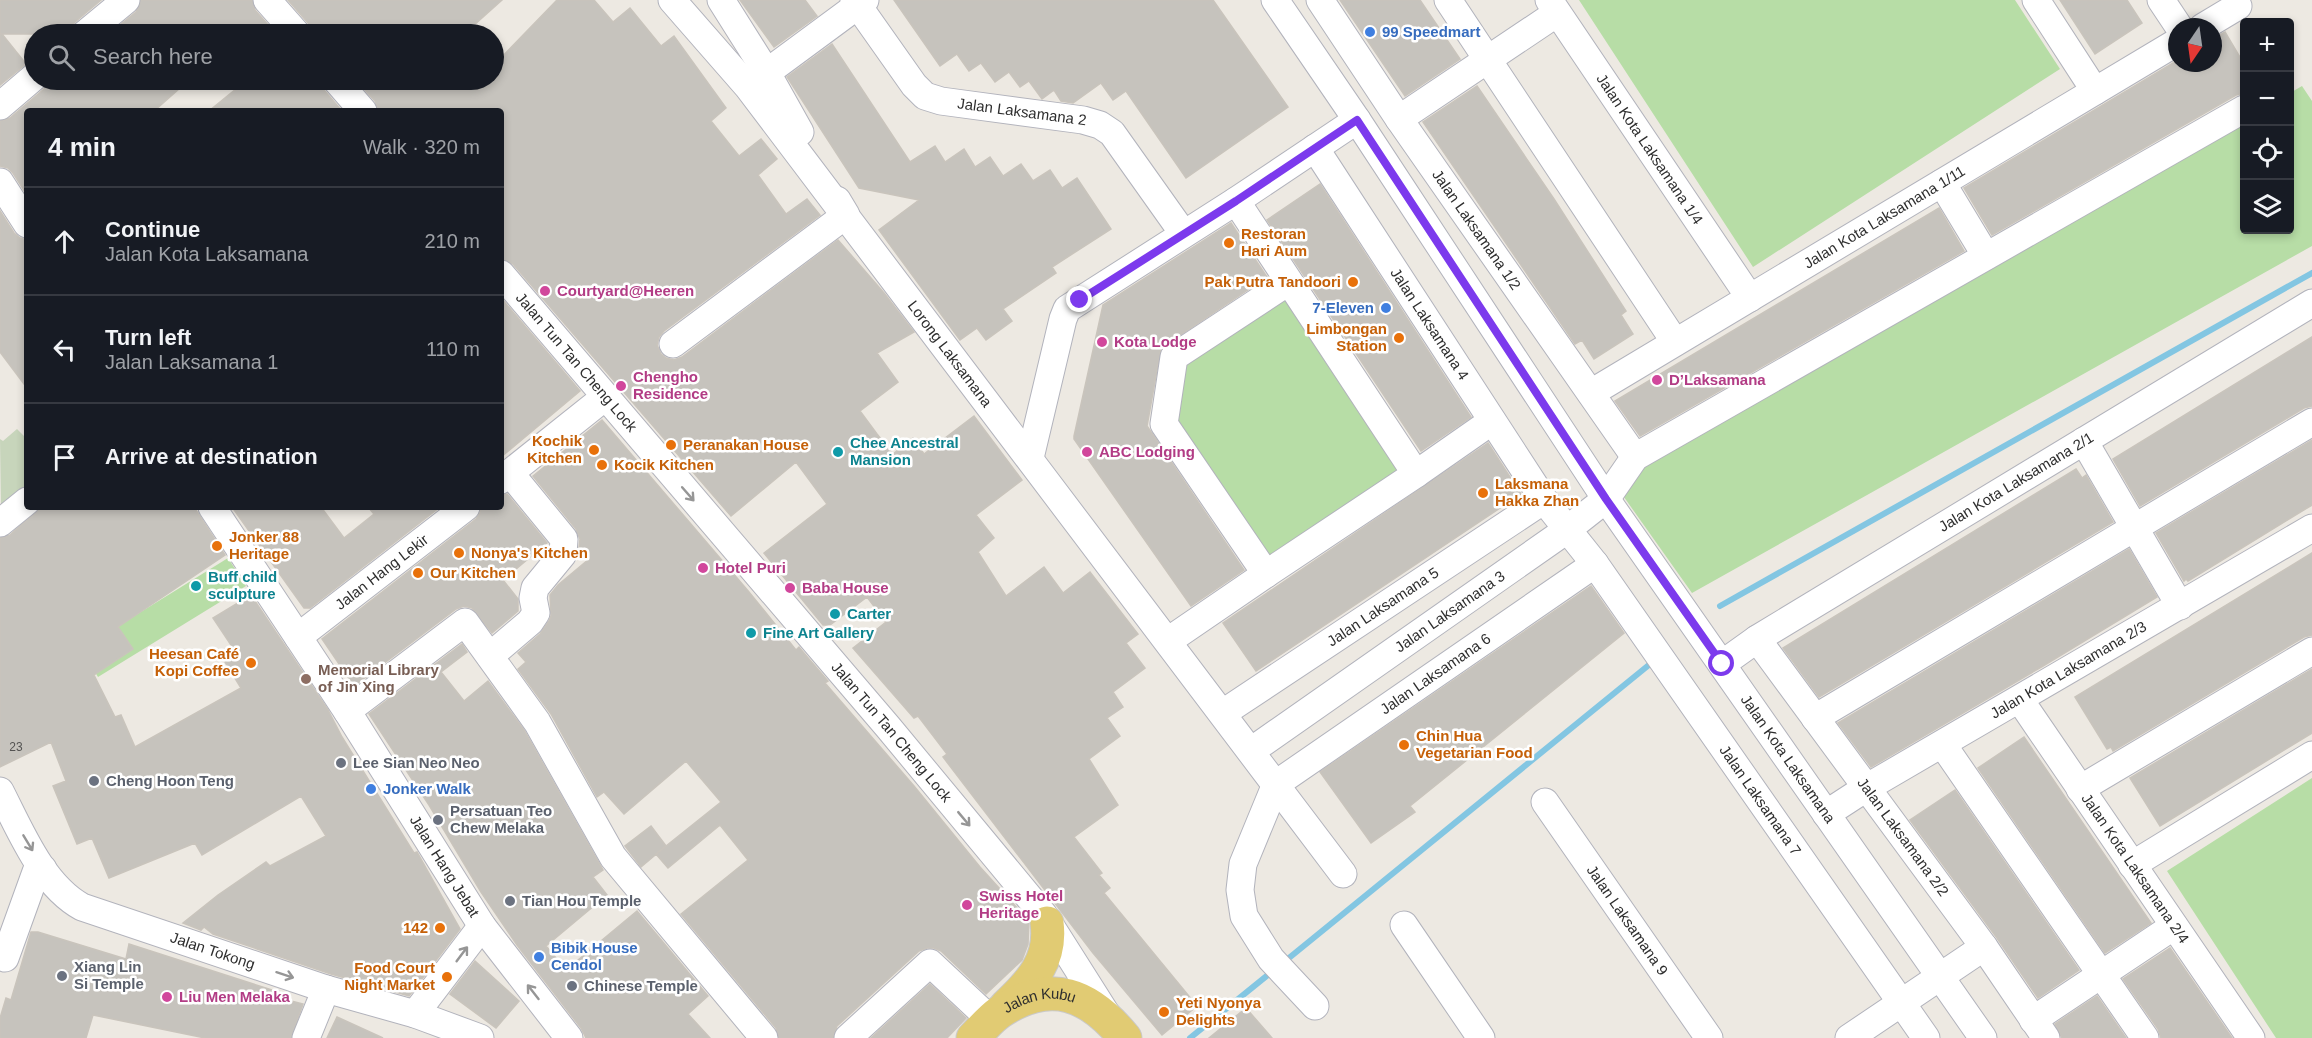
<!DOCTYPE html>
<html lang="en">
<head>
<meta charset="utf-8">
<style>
	body { margin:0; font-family:Helvetica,sans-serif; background:#242831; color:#f1f3f6 }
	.controls { position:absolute; right:18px; top:18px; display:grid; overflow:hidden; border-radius:6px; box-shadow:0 3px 9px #0003 }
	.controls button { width:54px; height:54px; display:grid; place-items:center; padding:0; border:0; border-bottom:2px solid #363941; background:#171b24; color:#f1f3f6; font:30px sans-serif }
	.compass { position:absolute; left:2168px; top:18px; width:54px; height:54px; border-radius:50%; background:#171b24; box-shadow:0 3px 9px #0003; rotate:193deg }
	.stop { position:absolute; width:18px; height:18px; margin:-14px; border:4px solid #7c3aed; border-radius:50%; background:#fff }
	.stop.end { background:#7c3aed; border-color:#fff; box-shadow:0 2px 6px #0008 }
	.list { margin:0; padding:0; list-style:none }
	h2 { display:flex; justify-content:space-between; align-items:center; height:78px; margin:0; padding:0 24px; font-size:26px }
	h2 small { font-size:20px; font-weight:400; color:#9ea1a6 }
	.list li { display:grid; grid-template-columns:39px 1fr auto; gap:18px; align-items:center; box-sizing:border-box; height:108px; padding:0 24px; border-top:2px solid #363941 }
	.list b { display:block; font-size:22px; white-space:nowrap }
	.list p { margin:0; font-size:20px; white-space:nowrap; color:#9ea1a6 }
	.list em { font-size:20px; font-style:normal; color:#9ea1a6 }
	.icon { flex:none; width:33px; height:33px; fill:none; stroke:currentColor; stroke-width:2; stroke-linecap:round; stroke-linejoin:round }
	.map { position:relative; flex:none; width:2312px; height:1038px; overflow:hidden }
	.search { position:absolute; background:#171b24; box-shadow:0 3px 9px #0003; left:24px; top:24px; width:480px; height:66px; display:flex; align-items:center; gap:15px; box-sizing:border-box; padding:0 21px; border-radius:33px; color:#9ea1a6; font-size:22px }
	.panel { position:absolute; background:#171b24; box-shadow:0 3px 9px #0003; left:24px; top:108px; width:480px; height:402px; border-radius:6px }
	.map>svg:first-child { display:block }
	.green { fill:#b7dda6 }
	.cemetery { fill:#c7d5bb }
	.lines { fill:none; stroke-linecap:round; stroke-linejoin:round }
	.stream { stroke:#83c6e2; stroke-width:6 }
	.building { fill:#c6c3bd; stroke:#c9c4bc; stroke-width:1.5 }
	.minor-casing { stroke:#b2b3bc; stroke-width:29 }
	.major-casing { stroke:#c9c9c9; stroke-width:35 }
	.minor { stroke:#fff; stroke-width:27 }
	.major { stroke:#e1cb73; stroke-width:33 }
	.oneway { stroke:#969696 }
	.route { stroke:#7c3aed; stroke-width:8 }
	.shop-dot { fill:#3f7fe0; stroke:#fff; stroke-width:2 }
	.food-dot { fill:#e8710a; stroke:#fff; stroke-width:2 }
	.hotel-dot { fill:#d1479c; stroke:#fff; stroke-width:2 }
	.culture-dot { fill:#0f9aa8; stroke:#fff; stroke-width:2 }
	.education-dot { fill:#8d6e63; stroke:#fff; stroke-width:2 }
	.worship-dot { fill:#6b7280; stroke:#fff; stroke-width:2 }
	.labels { text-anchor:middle; stroke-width:5; stroke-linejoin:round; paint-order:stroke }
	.number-label { font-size:12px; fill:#545352 }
	.shop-label { font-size:15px; font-weight:bold; fill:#366cbe; stroke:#fff; text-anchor:start }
	.street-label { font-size:15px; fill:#2e2e2e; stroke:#fff }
	.food-label { font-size:15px; font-weight:bold; fill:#c56008; stroke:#fff; text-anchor:start }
	.hotel-label { font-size:15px; font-weight:bold; fill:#b23c85; stroke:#fff; text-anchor:start }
	.culture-label { font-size:15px; font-weight:bold; fill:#0d838f; stroke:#fff; text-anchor:start }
	.education-label { font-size:15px; font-weight:bold; fill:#785e54; stroke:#fff; text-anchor:start }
	.worship-label { font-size:15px; font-weight:bold; fill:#5b616d; stroke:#fff; text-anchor:start }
</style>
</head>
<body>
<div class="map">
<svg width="2312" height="1038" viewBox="0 0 2312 1038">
	<rect width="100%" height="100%" fill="#ede9e2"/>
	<path class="green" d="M1579,0H2015L2060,69L1753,267Z
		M2302,86L2312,101V246L1692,593L1614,483L2244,119V230H2290V93Z
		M1283,294L1404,469L1265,562L1171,424L1180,362Z
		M228,558L246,586L98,677L81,649Z
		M2312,778V1038H2276L2167,871Z"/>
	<path class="cemetery" d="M17,429L27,439V484L1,508L0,439L3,441Z"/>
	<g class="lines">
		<path class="stream" d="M1720,606L2312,273
			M1284,962L1655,660
			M1190,1038L1274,970"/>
	</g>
	<path class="building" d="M0,0H101L75,22L70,28V34H2L26,64L0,85Z
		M141,0H252L255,10L276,34H109L136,12Z
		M288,0H502L464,34H312L309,24Z
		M557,0H594L613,22L630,8L661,46L674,36L726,108L711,121L739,156L761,139L777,159L758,175L786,214L807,199L820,215L664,331L659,337L657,345L661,354L666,358L674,360L682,357L838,240L884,293L914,332L877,353L898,382L860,411L877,434L893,454L913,438L924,454L974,416L1022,480L976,515L994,538L978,552L1006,596L1044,567L1063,593L1090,572L1138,634L1126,643L1145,668L1113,692L1123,707L1107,718L1120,736L1089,759L1118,805L1074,837L1102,873L1099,875L1110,888L1104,893L1197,1006L1162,1035L1093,953L943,757L947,754L918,716L914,718L853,648L886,622L867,597L830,625H823L764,553L827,504L796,462L731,516L513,264L501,259V111H378L375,101L356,80H494V65Z
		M740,0H805L817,16L774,47Z
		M894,0H1213L1288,107L1186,178L1126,91L1113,100L1101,83L1073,103L1061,101L1054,90L1042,99L1029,81L1020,87L1009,72L995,82L981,63L969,71L957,54L940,66Z
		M1340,0H1420L1460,59L1405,96Z
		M2060,0H2127L2142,23L2095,54Z
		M2225,32L2244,64V93L2236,95L1992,235L1964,188L2173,63H2213V39Z
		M832,44L910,162L935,146L945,162L964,149L975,167L990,157L1003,176L1021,164L1033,181L1050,170L1062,188L1077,178L1111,229L1052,267L1056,273L1003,309L1012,321L986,340L977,328L960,340L879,230L919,200L859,188L787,77Z
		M49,80H172L179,89L154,111H27V195L13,173L8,168L0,166V121L10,118L44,89Z
		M247,80H321L324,90L342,111H209Z
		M1477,86L1554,199L1626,311L1621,315L1633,334L1594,359L1582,340L1575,344L1423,122Z
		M1320,184L1471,417L1421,451L1267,220Z
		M1939,208L1964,251L1640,436L1615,401Z
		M0,211L14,233L20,238L27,240V388L0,352Z
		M1231,223L1267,277L1161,348L1147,426L1244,570L1191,606L1074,439V436L1103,305Z
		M501,298L580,391L501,457Z
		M2312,337V406L2304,408L2140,506L2113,459Z
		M602,420L749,592L796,650L799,647L809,659L828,681L825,683L914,786L980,867L1029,921L1028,944L1022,960L986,994L941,951L934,948H927L919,951L837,1026L833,1038H779L776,1028L681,914L748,860L720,825L668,868L656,854L721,802L686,761L624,814L604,792L597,797L551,714L518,669L526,662L518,653L540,634L549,621L551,616L550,595L558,585L589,559L579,548L580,539L576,529L533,476Z
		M2312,440V505L2188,581L2186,579L2184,581L2156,533Z
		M1488,443L1521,494L1256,671L1223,623Z
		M2076,469L2082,478L2086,475L2113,522L1819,697L1783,648Z
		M507,494L547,543L503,580L518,599V611L492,633L472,608L464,606L456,609L354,686L322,639L476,519L480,513L481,507H501V495Z
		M41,507H194L225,555L118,627L133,649L94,675L115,717L121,715L135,747L241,688L225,662L237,654L213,618L251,595L328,710L342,737L414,853L417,852L460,929L409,996L331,974L213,934L204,927L201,930L183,923L218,895L266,862L270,866L326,836L301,796L202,855L195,843L109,878L92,838L77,844L53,786L66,781L51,742L0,767V538L10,535Z
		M232,507H321L344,538L374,514L368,507H440L310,608H304Z
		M2129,549L2157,597L2043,666L1871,767L1838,723Z
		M2312,553V635L2304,637L2113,751L2111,747L2107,749L2075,697Z
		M1591,586L1624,633L1410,806L1415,812L1371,843L1320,772Z
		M462,644L467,652L441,672L464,701L488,681L524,730L603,870L593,877L607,895L546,946L566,970L637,911L708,996L688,1014L710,1038H586L581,1028L517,945L481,892L429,805L369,714Z
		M2312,669V733L2160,826L2130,778Z
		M2024,737L2151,923L2105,953L1978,768Z
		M1955,790L2079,970L2038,998L1997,938L1910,820Z
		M651,826L666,846L641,867L625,846Z
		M31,932H38L126,959L129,944L275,991L272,996L303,1004L291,1038H205L93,1015L86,1038H0V1018L6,998L11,1000Z
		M2170,948L2232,1038H2161L2158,1029L2123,979Z
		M475,961L519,1001L496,1028L450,994Z
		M930,984L966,1018L947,1038H871Z
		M2097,996L2126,1038H2062L2055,1024Z
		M1246,1008L1272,1038H1209Z
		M337,1017L383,1038H327Z"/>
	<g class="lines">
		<defs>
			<g id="minor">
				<path d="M267,0L297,34"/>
				<path id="s1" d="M672,0L748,87L1343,874"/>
				<path d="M721,0L767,73L800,132"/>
				<path id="s2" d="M854,0L914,85L925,96L941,101L1083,120L1100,125L1112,133L1183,233"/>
				<path id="s3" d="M1275,0L1357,120L1606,499L1983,1038"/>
				<path id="s4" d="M1320,0L1399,119L1635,457"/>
				<path d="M1448,0L1675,342"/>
				<path id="s5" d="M1549,0L1750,298"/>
				<path d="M2036,0L2095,91"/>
				<path d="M2161,0L2179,27"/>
				<path d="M2203,27L2238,6"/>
				<path d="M85,34L126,0"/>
				<path d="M336,80L363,111"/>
				<path d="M754,82L865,0"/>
				<path d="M0,106L34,77"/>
				<path d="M1399,119L1557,13"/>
				<path id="s6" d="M1315,148L1544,500L1595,564L1926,1038"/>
				<path d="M0,182L27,224"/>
				<path d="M1942,183L1986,256"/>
				<path d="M1236,201L1416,474L1266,574L1164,424L1174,357L1288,282"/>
				<path id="s7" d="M501,274L888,727L1043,914L1107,1015"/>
				<path d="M673,344L846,215L837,200"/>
				<path id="s8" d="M1591,393L2177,42"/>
				<path d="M2084,441L2180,606"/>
				<path d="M1030,458L1063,319L1067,309L1236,201L1357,120"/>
				<path d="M1416,474L1492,421"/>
				<path d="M501,480L605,397"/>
				<path id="s9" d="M212,507L347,711L482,926L569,1038"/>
				<path d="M0,523L27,501"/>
				<path id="s10" d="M298,637L466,507"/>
				<path id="s11" d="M1757,639L1984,947L2046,1038"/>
				<path d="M1168,641L1266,574"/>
				<path d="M490,656L530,622L536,613L533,598L535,588L563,554L564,539L510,473"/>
				<path id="s12" d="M1722,664L1757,639L2312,303"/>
				<path id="s13" d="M2020,700L2251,1038"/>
				<path d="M347,711L465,622L537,722L613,857L764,1038"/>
				<path id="s14" d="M1223,713L1544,500"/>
				<path d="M1815,718L2312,422"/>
				<path d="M1943,745L2145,1038"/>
				<path id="s15" d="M1251,751L1568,529L1606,499L1635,457L2244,109"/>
				<path d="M2080,789L2312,651"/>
				<path id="s16" d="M0,791C20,830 42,885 82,907L326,989L415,1014L480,1038"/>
				<path id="s17" d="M1545,802L1709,1038"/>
				<path id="s18" d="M1826,814L1866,788L2312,528"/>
				<path d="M2132,865L2312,755"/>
				<path d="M1404,925L1481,1038"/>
				<path d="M5,958L36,872L43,869"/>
				<path id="s19" d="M1315,1006L1271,959L1244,916L1240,890L1243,864L1276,784L1595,564"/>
				<path d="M415,1014L482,926"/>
				<path d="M2033,1020L2174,926"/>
				<path d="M306,1038L326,989"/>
				<path d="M848,1038L930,963L991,1020"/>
				<path d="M1849,1038L1984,947"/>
			</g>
			<g id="major">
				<path d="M1006,1006C1032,982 1052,959 1047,923"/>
				<path id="s20" d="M973,1038C982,1029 990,1019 1000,1012C1051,978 1089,994 1125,1038"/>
			</g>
		</defs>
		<use href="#minor" class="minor-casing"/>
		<use href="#major" class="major-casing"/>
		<use href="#minor" class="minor"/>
		<use href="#major" class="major"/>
	</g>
	<defs><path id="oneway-shaft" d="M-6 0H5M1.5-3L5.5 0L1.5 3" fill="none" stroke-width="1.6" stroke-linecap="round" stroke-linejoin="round" transform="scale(1.5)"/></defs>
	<g class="oneway">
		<use href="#oneway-shaft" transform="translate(688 494) rotate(49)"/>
		<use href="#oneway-shaft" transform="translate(964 819) rotate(50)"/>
		<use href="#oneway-shaft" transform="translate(28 843) rotate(59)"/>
		<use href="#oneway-shaft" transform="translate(462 954) rotate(-53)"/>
		<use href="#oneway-shaft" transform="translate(285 975) rotate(18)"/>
		<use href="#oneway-shaft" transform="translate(533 992) rotate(-128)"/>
	</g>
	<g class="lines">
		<path class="route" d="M1080,300L1236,201L1357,120L1606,499L1722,664"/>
	</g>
	<g class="shop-dot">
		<circle cx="1370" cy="32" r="6"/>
		<circle cx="1386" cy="308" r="6"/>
		<circle cx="371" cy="789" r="6"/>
		<circle cx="539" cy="957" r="6"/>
	</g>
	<g class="food-dot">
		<circle cx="1229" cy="243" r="6"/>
		<circle cx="1353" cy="282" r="6"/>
		<circle cx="1399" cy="338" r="6"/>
		<circle cx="671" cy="445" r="6"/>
		<circle cx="594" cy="450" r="6"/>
		<circle cx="602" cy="465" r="6"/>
		<circle cx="1483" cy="493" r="6"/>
		<circle cx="217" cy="546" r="6"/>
		<circle cx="459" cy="553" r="6"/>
		<circle cx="418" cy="573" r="6"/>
		<circle cx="251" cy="663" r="6"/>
		<circle cx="1404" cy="745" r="6"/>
		<circle cx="440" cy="928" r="6"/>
		<circle cx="447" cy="977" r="6"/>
		<circle cx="1164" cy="1012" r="6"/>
	</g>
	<g class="hotel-dot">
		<circle cx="545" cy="291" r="6"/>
		<circle cx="1102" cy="342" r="6"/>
		<circle cx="1657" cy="380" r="6"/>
		<circle cx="621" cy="386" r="6"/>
		<circle cx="1087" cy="452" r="6"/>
		<circle cx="703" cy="568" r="6"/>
		<circle cx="790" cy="588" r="6"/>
		<circle cx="967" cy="905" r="6"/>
		<circle cx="167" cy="997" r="6"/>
	</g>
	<g class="culture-dot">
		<circle cx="838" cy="452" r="6"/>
		<circle cx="196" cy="586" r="6"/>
		<circle cx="835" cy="614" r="6"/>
		<circle cx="751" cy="633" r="6"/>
	</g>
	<circle class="education-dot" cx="306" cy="679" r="6"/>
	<g class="worship-dot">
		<circle cx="341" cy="763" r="6"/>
		<circle cx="94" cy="781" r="6"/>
		<circle cx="438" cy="820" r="6"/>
		<circle cx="510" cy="901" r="6"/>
		<circle cx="62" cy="976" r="6"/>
		<circle cx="572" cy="986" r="6"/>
	</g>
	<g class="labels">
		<g class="number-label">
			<text x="16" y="751">23</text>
		</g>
		<g class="shop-label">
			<text x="1382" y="37">99 Speedmart</text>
			<text x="1374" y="313" text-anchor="end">7-Eleven</text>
			<text x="383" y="794">Jonker Walk</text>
			<text x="551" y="953">Bibik House<tspan x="551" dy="17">Cendol</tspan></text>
		</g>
		<g class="street-label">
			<text dy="5" stroke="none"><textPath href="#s2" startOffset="218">Jalan Laksamana 2</textPath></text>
			<text dy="5" stroke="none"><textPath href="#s5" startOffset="180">Jalan Kota Laksamana 1/4</textPath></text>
			<text dy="5" stroke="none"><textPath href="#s8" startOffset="342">Jalan Kota Laksamana 1/11</textPath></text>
			<text dy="5" stroke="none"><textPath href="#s4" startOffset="278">Jalan Laksamana 1/2</textPath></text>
			<text dy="5" stroke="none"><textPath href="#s6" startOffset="210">Jalan Laksamana 4</textPath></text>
			<text dy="5" stroke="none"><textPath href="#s1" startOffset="450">Lorong Laksamana</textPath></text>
			<text dy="5" stroke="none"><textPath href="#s7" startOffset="116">Jalan Tun Tan Cheng Lock</textPath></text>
			<text dy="5" stroke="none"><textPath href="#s12" startOffset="346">Jalan Kota Laksamana 2/1</textPath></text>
			<text dy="5" stroke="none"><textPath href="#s10" startOffset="106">Jalan Hang Lekir</textPath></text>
			<text dy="5" stroke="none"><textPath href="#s14" startOffset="192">Jalan Laksamana 5</textPath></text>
			<text dy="5" stroke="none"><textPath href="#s15" startOffset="243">Jalan Laksamana 3</textPath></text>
			<text dy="5" stroke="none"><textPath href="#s18" startOffset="282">Jalan Kota Laksamana 2/3</textPath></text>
			<text dy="5" stroke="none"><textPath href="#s19" startOffset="448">Jalan Laksamana 6</textPath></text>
			<text dy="5" stroke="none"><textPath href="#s7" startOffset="602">Jalan Tun Tan Cheng Lock</textPath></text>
			<text dy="5" stroke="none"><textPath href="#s3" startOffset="916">Jalan Kota Laksamana</textPath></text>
			<text dy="5" stroke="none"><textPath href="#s6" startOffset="790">Jalan Laksamana 7</textPath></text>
			<text dy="5" stroke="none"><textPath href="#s11" startOffset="246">Jalan Laksamana 2/2</textPath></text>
			<text dy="5" stroke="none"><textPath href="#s9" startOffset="428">Jalan Hang Jebat</textPath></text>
			<text dy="5" stroke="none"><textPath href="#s13" startOffset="204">Jalan Kota Laksamana 2/4</textPath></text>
			<text dy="5" stroke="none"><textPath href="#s17" startOffset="144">Jalan Laksamana 9</textPath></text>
			<text dy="5" stroke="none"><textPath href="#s16" startOffset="282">Jalan Tokong</textPath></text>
			<text dy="5" stroke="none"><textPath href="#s20" startOffset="80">Jalan Kubu</textPath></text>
		</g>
		<g class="food-label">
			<text x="1241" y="239">Restoran<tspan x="1241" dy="17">Hari Aum</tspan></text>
			<text x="1341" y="287" text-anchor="end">Pak Putra Tandoori</text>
			<text x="1387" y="334" text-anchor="end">Limbongan<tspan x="1387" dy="17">Station</tspan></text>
			<text x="582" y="446" text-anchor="end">Kochik<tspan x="582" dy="17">Kitchen</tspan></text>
			<text x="683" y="450">Peranakan House</text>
			<text x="614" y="470">Kocik Kitchen</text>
			<text x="1495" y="489">Laksmana<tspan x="1495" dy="17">Hakka Zhan</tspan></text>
			<text x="229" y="542">Jonker 88<tspan x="229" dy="17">Heritage</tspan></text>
			<text x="471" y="558">Nonya's Kitchen</text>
			<text x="430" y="578">Our Kitchen</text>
			<text x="239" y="659" text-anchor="end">Heesan Café<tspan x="239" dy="17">Kopi Coffee</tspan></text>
			<text x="1416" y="741">Chin Hua<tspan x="1416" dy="17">Vegetarian Food</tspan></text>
			<text x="428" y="933" text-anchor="end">142</text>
			<text x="435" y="973" text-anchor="end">Food Court<tspan x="435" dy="17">Night Market</tspan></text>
			<text x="1176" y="1008">Yeti Nyonya<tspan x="1176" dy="17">Delights</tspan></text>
		</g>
		<g class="hotel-label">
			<text x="557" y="296">Courtyard@Heeren</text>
			<text x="1114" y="347">Kota Lodge</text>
			<text x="633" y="382">Chengho<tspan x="633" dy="17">Residence</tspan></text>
			<text x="1669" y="385">D’Laksamana</text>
			<text x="1099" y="457">ABC Lodging</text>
			<text x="715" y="573">Hotel Puri</text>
			<text x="802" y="593">Baba House</text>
			<text x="979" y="901">Swiss Hotel<tspan x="979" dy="17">Heritage</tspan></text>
			<text x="179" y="1002">Liu Men Melaka</text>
		</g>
		<g class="culture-label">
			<text x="850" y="448">Chee Ancestral<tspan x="850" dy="17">Mansion</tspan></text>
			<text x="208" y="582">Buff child<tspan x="208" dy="17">sculpture</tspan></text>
			<text x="847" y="619">Carter</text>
			<text x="763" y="638">Fine Art Gallery</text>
		</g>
		<g class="education-label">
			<text x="318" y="675">Memorial Library<tspan x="318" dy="17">of Jin Xing</tspan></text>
		</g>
		<g class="worship-label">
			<text x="353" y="768">Lee Sian Neo Neo</text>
			<text x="106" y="786">Cheng Hoon Teng</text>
			<text x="450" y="816">Persatuan Teo<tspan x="450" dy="17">Chew Melaka</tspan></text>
			<text x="522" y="906">Tian Hou Temple</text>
			<text x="74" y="972">Xiang Lin<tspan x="74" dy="17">Si Temple</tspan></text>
			<text x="584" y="991">Chinese Temple</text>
		</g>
	</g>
</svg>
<div class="controls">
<button>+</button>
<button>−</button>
<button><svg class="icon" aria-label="locate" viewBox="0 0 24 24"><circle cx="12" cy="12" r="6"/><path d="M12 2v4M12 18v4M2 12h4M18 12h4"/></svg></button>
<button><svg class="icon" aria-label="layers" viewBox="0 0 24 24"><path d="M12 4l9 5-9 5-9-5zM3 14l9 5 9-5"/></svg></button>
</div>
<svg class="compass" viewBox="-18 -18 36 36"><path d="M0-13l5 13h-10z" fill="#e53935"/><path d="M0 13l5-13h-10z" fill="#9ea1a6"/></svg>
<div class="stop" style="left:1722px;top:664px"></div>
<div class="stop end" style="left:1080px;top:300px"></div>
<div class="search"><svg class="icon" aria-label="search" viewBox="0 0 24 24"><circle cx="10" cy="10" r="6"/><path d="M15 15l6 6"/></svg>Search here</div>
<section class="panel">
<h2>4 min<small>Walk · 320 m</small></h2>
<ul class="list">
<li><svg class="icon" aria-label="ahead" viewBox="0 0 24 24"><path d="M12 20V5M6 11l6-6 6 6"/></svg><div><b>Continue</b><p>Jalan Kota Laksamana</p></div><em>210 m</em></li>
<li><svg class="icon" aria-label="left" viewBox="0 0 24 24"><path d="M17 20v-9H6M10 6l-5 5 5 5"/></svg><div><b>Turn left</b><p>Jalan Laksamana 1</p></div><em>110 m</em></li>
<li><svg class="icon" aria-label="arrive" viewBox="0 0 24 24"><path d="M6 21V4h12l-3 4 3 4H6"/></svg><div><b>Arrive at destination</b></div></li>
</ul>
</section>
</div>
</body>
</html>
